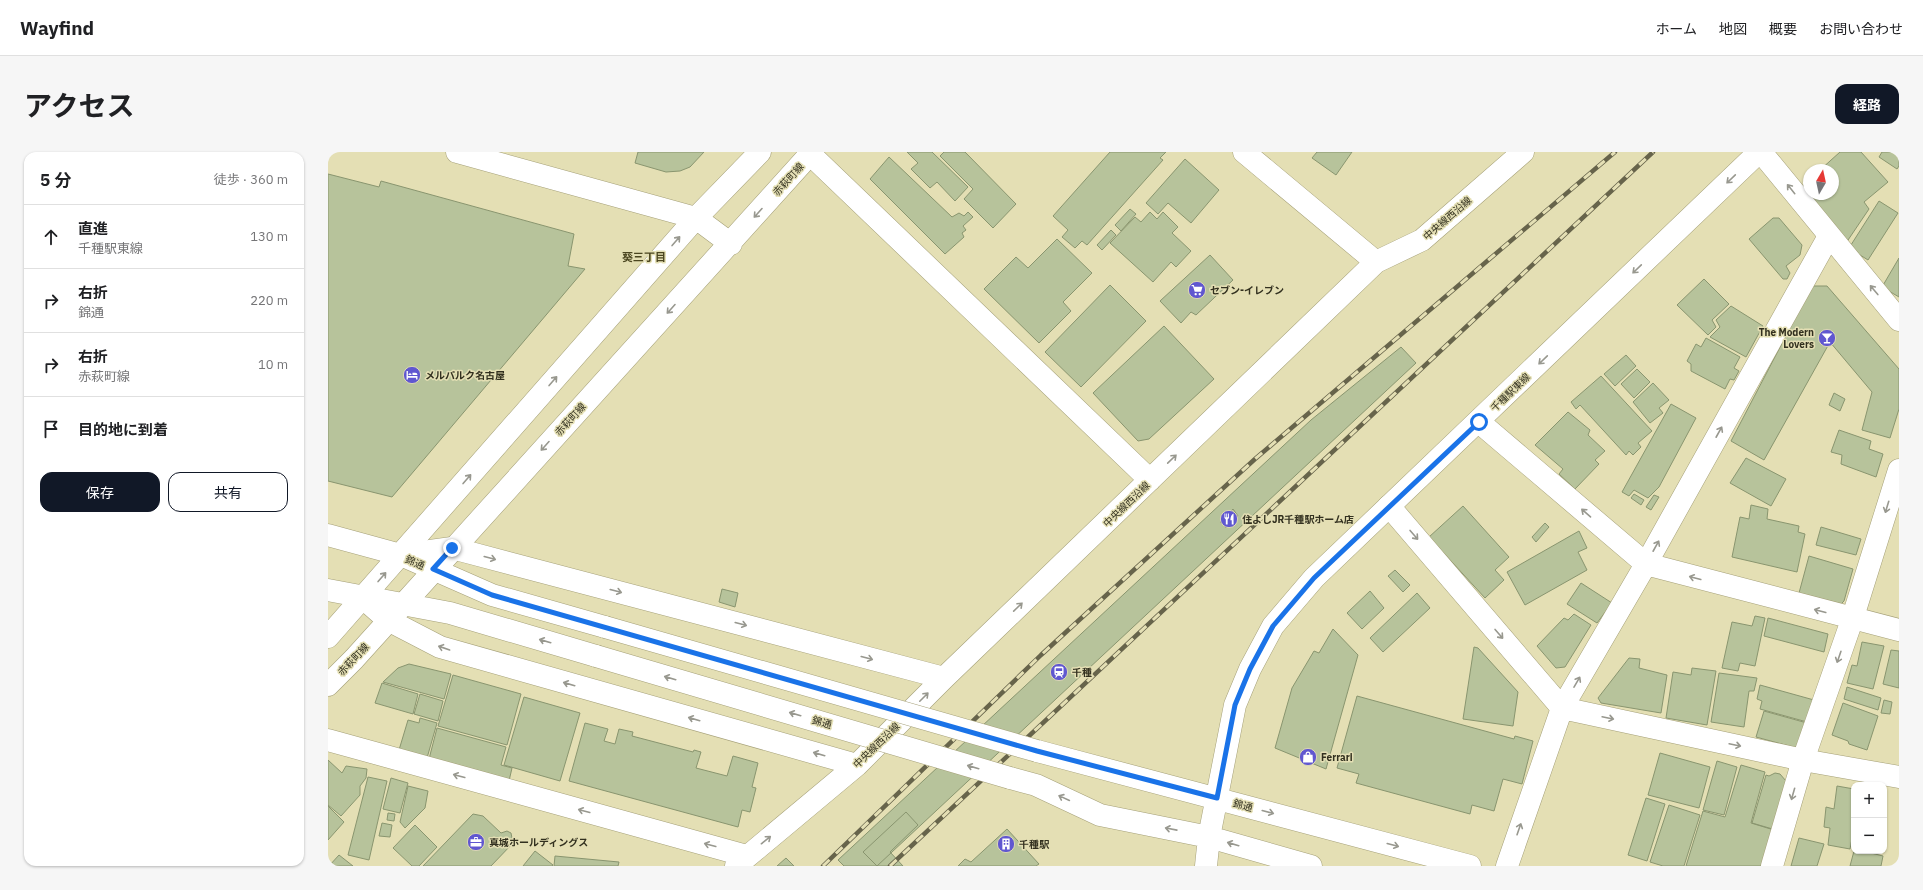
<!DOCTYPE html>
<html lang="ja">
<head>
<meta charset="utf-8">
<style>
	body { margin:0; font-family:"IBM Plex Sans","Noto Sans JP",sans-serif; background:#f6f6f6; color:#202124 }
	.controls { position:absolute; right:12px; bottom:12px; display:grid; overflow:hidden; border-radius:8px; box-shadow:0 1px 3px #0004 }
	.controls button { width:36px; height:36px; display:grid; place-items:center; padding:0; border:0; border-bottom:1px solid #e0e0e0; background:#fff; color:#202124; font:20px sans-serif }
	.compass { position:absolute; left:1475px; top:12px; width:36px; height:36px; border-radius:50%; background:#fff; box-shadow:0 1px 3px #0004; rotate:9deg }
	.stop { position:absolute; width:12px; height:12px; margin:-9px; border:3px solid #1a73e8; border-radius:50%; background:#fff }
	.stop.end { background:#1a73e8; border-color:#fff; box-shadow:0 1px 4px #0008 }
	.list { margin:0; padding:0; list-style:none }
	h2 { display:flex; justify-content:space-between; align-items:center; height:52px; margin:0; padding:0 16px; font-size:17px }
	h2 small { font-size:13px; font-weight:400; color:#757577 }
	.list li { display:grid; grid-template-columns:26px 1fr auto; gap:12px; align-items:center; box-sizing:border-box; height:64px; padding:0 16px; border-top:1px solid #e0e0e0 }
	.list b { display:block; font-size:15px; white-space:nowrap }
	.list p { margin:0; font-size:13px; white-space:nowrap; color:#757577 }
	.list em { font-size:13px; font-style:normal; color:#757577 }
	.actions { display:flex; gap:8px; padding:12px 16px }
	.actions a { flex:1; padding:9px 0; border:1px solid #111827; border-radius:12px; text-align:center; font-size:14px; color:#111827 }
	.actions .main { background:#111827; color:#fff }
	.icon { flex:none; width:22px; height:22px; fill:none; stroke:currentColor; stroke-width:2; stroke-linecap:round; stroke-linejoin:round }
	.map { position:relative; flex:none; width:1571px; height:714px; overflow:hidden; border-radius:12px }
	header { display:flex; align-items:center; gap:24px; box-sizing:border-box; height:56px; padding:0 20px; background:#fff; border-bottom:1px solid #e0e0e0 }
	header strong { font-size:19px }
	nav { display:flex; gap:22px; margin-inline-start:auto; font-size:14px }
	.intro { display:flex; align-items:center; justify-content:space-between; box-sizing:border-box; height:96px; padding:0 24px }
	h1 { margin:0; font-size:28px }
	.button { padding:10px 18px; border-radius:12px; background:#111827; color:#fff; font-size:14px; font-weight:700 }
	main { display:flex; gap:24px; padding:0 24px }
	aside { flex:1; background:#fff; border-radius:12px; box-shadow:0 1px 3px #0004 }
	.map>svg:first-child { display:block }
	.building { fill:#b7c39b; stroke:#89956f }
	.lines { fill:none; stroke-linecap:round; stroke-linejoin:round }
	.street-casing { stroke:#a5a078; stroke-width:23 }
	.secondary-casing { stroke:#a5a078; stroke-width:23 }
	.street { stroke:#fff; stroke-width:22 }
	.secondary { stroke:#fff; stroke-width:22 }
	.rail-casing { stroke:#67644b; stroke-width:4.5 }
	.rail { stroke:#e4dfb4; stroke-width:3; stroke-dasharray:9; stroke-linecap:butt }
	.secondary-bridge-casing { stroke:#a5a078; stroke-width:23; stroke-linecap:butt }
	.secondary-bridge { stroke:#fff; stroke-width:22 }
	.oneway { stroke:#98988f }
	.route { stroke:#1a73e8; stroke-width:5 }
	.labels { text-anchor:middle; stroke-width:3; stroke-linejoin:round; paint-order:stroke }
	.street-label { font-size:10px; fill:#32301f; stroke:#e4dfb4 }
	.poi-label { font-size:10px; font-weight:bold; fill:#32301f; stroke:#e4dfb4; text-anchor:start }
	.neighbourhood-label { font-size:11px; font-weight:bold; fill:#4b4620; stroke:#e4dfb4 }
</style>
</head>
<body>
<header>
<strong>Wayfind</strong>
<nav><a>ホーム</a><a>地図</a><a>概要</a><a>お問い合わせ</a></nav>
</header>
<div class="intro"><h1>アクセス</h1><a class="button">経路</a></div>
<main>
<aside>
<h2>5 分<small>徒歩 · 360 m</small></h2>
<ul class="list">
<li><svg class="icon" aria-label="ahead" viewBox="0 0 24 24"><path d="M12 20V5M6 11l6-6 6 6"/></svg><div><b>直進</b><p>千種駅東線</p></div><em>130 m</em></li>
<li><svg class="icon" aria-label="right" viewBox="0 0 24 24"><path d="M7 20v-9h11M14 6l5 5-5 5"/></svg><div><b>右折</b><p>錦通</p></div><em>220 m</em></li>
<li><svg class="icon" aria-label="right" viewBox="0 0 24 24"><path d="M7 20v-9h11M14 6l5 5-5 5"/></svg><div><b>右折</b><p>赤萩町線</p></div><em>10 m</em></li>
<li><svg class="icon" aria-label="arrive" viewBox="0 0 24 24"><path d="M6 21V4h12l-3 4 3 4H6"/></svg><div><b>目的地に到着</b></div></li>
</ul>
<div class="actions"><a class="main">保存</a><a>共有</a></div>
</aside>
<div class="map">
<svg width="1571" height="714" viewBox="0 0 1571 714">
	<rect width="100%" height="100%" fill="#e4dfb4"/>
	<path class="building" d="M310,0H376L362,15L352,19L338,20L307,11Z
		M579,0H604L640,35L627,49L609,30L602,36L583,17L590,11Z
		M616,0H637L688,52L665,76L636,47L645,37L612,4Z
		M782,0H838L832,6L835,8L759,93L754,89L747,96L734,85L740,78L725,64Z
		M989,0H1024L1008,23L984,6Z
		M1512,0H1533L1560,30L1536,50L1541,57L1516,94L1474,45L1476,33L1481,29V42H1505V18H1492Z
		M1554,0H1571V14L1569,17L1551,5Z
		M561,5L624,65L631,61L636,64L640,60L645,65L635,74L638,78L634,81L636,85L617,102L542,27Z
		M857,7L891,38L863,71L840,51L830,62L818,51Z
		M0,22L51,35L53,29L246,82L240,114L257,117L64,345L0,329Z
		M1551,49L1570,61L1540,108L1521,96Z
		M802,57L808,62L793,79L787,73Z
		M822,60L829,67L835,60L850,75L844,81L863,99L848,115L843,110L825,130L782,91L807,65L813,70Z
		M1445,66H1451L1474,93L1472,103L1458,114L1462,121L1459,127H1455L1421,87Z
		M783,78L788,83L774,98L769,93Z
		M729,87L764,121L735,150L743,159L711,191L656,137L688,105L700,116Z
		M882,103L905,128L868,163L863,160L853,171L832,149Z
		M1571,106V145L1554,135Z
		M1376,127L1401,152L1384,168L1388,175L1380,183L1349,153Z
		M782,133L818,169L753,235L717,200Z
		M1484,134H1499L1571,217V257L1562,286L1534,278L1544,240L1502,190L1436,308L1403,289Z
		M1403,154L1435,174L1418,205L1382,185L1392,175L1388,168Z
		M836,174L886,227L821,287L810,289L765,241Z
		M1378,186L1412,205L1406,216L1411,219L1406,228L1402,227L1397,237L1363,219V212L1359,209L1368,192L1373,195Z
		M1073,195L1088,211L549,714H516L510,708L983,268Z
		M1298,203L1308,214L1287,234L1276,222Z
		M1309,217L1322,230L1306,246L1293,232Z
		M1273,224L1324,279L1310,291L1313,295L1305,303L1301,299L1298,303L1252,253L1248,257L1243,250Z
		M1325,231L1341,248L1331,256L1335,261L1322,271L1305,250Z
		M1506,241L1517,247L1512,259L1501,253Z
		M1343,252L1368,266L1331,335L1320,346L1306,338L1301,344L1294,340Z
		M1240,260L1262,278L1260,283L1277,299L1267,308L1271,312L1247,337L1231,322L1235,317L1207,293Z
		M1511,278L1543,289L1541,297L1555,302L1548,325L1513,312L1514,303L1503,300Z
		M1418,306L1458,327L1443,354L1402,331Z
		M1306,342L1316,348L1313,353L1303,346Z
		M1326,343L1331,345L1323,358L1318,355Z
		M1423,353L1440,357L1439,367L1471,374L1470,380L1477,382L1469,420L1404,405L1412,365L1421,367Z
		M1135,354L1181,405L1167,418L1176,428L1157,446L1101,385Z
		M905,357L910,364L898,376L892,370Z
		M1217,371L1221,375L1208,390L1204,385Z
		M1493,375L1533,387L1528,403L1488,393Z
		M1251,379L1259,396L1250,400L1259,418L1197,453L1179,420Z
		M1481,404L1525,417L1516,449L1513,452L1471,441Z
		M1067,418L1082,433L1075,440L1060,424Z
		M1253,431L1284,451L1269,471L1239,452Z
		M394,437L410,441L407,455L391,450Z
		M1042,439L1056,456L1034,477L1019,461Z
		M1089,441L1102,456L1055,500L1042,486Z
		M1246,462L1263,473L1237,515L1228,516L1209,494L1236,466L1240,468Z
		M1427,464L1437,466L1427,514L1412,511L1410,519L1394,516L1404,470L1424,474Z
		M1440,466L1500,482L1496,500L1436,484Z
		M1005,477L1030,503L998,617L947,596L964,536L986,499L991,501Z
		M1534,490L1556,494L1545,537L1519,531L1524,513L1529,514Z
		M1146,495L1150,496L1190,540L1185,574L1135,567Z
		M1563,498L1571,499V536L1555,532Z
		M1301,506L1312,507L1311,516L1339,523L1333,561L1273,551L1270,546Z
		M81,512L123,522L116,547L55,530L70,516Z
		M1364,516L1388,519L1379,573L1338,566L1345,520L1363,523Z
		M1391,521L1429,526L1426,539H1421L1416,575L1383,570Z
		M125,523L193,542L179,593L110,574Z
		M54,531L90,542L85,562L47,551Z
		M1432,533L1486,548L1479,570L1432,557L1434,549L1429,547Z
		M1519,535L1553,546L1550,558L1516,547Z
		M92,542L115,549L110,569L86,562Z
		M1029,544L1186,587L1187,584L1205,589L1194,632L1175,627L1166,659L1144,653L1142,662L1028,631L1031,622L1009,616Z
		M196,545L252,561L232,629L176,613Z
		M1556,548L1564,550L1562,562L1553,561Z
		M1515,551L1550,564L1539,598L1521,592L1520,589L1504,583Z
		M1436,559L1479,571L1472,597L1428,585Z
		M92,566L109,571L99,606L71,598L80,568L91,571Z
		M257,571L280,577L276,589L287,592L291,577L305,580L304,584L365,600L366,598L373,600L368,616L399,624L405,604L430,611L424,635L428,636L422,660L414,658L410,675L241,629Z
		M109,576L178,595L173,613L184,616L181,629L101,607Z
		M1332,601L1382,615L1371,656L1320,643Z
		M0,608L14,621L18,614L39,617L38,626L32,634V643L13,664L0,653Z
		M1389,609L1409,615L1396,663L1375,658Z
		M1413,613L1437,620L1423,671L1446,678L1436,714H1358L1375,659L1397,665Z
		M1447,621L1452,622L1458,629L1448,678L1424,671L1438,623L1441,624Z
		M40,625L59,629L41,708L20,703Z
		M63,626L80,631L72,661L55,657Z
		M80,634L100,639L97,656L77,676L72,670Z
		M1509,634L1526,637V676L1522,697L1500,693L1502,676L1496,675L1498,655L1506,657Z
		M1318,646L1337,652L1319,709L1300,703Z
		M1341,653L1372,663L1356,714H1335L1322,710Z
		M0,654L16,670L0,688Z
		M578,660L590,673L562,700L575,714H549L535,700Z
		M60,661L67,662L66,669L59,668Z
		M145,662L155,664L173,681L179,679L183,681L185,691L163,714H95Z
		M54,671L64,673L62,685L51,684Z
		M87,673L109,695L91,714H84L65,696Z
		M679,677L711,712L708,714H630L637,707L643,710Z
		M1471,686L1496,692L1489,714H1463Z
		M207,699L225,713L224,714H195Z
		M1526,699H1535L1555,704L1553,714H1522Z
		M11,703L25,714H1Z
		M227,704L291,710L290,714H226Z
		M458,706L466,714H449Z"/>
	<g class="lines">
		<defs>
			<path id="street" d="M916,0L1048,110
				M1433,0L1571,168
				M482,2L822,328
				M1151,270L1318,412L1571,478
				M1061,354L1234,556L1475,608L1571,625
				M73,403L124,396L616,526
				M35,446L60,468L112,495L529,613
				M0,588L419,704
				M408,714L529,613L616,526L1048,110L1094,88L1195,0
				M1179,714L1234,556L1318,412L1501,84
				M1444,714L1475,608L1524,468L1571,318"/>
			<path id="secondary" d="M129,0L368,66L403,92
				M0,383L73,403L164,443L277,475
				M0,438L122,461L268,504
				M0,485L368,66L432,0
				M0,533L26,507L484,0
				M709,599L1142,714
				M682,626L708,633L772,663L881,685L983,714
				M878,714L881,685L907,553L922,517L945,474L986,426L1431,0"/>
		</defs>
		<use href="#street" class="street-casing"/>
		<use href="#secondary" class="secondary-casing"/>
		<use href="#street" class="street"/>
		<use href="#secondary" class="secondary"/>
		<defs>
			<path id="rail" d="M495,714L713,503L927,307L1287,0
				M562,714L1325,0"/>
		</defs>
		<use href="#rail" class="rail-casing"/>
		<use href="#rail" class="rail"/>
		<defs>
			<path id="secondary-bridge" d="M277,475L709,599
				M268,504L682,626"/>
		</defs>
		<use href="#secondary-bridge" class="secondary-bridge-casing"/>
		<use href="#secondary-bridge" class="secondary-bridge"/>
	</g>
	<defs><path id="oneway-shaft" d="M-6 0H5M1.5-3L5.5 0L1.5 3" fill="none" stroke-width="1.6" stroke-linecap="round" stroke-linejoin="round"/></defs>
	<g class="oneway">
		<use href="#oneway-shaft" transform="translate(1403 27) rotate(136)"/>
		<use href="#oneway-shaft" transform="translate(1463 37) rotate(-129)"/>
		<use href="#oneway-shaft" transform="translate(430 61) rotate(132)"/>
		<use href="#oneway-shaft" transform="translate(348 89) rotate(-49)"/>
		<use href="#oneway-shaft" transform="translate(1309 117) rotate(136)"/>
		<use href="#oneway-shaft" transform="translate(1546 138) rotate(-130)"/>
		<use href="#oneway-shaft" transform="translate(343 157) rotate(132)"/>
		<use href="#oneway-shaft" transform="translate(1215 208) rotate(136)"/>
		<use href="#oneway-shaft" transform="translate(225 229) rotate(-49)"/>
		<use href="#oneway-shaft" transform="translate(1391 280) rotate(-61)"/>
		<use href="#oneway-shaft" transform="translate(217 294) rotate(132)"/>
		<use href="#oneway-shaft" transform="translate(844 307) rotate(-44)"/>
		<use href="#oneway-shaft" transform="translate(139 327) rotate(-49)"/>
		<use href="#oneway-shaft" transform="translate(1559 355) rotate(107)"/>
		<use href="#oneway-shaft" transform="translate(1258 361) rotate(-139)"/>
		<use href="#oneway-shaft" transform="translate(1086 383) rotate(49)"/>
		<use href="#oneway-shaft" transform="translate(1328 394) rotate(-61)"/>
		<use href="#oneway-shaft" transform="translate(162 406) rotate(15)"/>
		<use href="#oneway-shaft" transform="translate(54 425) rotate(-49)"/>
		<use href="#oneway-shaft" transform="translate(1367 426) rotate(-165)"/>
		<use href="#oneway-shaft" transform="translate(288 439) rotate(15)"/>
		<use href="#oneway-shaft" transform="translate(690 455) rotate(-44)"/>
		<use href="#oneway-shaft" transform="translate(1492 459) rotate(-165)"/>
		<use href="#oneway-shaft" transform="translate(413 472) rotate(15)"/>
		<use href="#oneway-shaft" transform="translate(1171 482) rotate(49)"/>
		<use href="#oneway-shaft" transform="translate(217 489) rotate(-164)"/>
		<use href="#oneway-shaft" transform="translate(116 496) rotate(-161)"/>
		<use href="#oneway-shaft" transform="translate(1511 505) rotate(109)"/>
		<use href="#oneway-shaft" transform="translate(539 506) rotate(15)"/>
		<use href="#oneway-shaft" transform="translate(342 526) rotate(-164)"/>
		<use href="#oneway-shaft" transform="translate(1249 530) rotate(-60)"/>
		<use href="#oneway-shaft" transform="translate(241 532) rotate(-164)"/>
		<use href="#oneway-shaft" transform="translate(596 545) rotate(-45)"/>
		<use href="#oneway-shaft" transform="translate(467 562) rotate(-164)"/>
		<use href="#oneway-shaft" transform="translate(1280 566) rotate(12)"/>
		<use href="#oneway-shaft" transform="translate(366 567) rotate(-164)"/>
		<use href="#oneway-shaft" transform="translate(1407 593) rotate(12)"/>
		<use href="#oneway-shaft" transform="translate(491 602) rotate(-164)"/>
		<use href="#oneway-shaft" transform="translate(645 615) rotate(-164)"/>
		<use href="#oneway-shaft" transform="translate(131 624) rotate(-165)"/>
		<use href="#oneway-shaft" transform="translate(1465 642) rotate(106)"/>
		<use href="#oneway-shaft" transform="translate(736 646) rotate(-155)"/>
		<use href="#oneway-shaft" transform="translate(256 659) rotate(-165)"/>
		<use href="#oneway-shaft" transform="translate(940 660) rotate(15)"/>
		<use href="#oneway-shaft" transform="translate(843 677) rotate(-169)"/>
		<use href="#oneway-shaft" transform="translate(1191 677) rotate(-71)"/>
		<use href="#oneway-shaft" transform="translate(438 688) rotate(-39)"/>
		<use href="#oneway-shaft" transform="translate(905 692) rotate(-164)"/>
		<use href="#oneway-shaft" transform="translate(382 693) rotate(-165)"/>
		<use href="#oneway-shaft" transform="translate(1065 693) rotate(15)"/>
	</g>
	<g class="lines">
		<path class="route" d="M124,396L105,417L164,443L709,599L889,646L907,553L922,517L945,474L986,426L1151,270"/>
	</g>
	<defs>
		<symbol id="supermarket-disc" viewBox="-11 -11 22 22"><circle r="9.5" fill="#6057d0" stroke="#e4dfb4"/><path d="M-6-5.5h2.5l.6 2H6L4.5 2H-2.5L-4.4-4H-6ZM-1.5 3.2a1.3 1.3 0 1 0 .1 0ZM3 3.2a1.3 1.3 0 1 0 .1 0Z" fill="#fff"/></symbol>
		<symbol id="bar-disc" viewBox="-11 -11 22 22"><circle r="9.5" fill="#6057d0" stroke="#e4dfb4"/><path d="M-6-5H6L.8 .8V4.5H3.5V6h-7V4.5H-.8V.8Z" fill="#fff"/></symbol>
		<symbol id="hotel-disc" viewBox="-11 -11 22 22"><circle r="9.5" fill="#6057d0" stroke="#e4dfb4"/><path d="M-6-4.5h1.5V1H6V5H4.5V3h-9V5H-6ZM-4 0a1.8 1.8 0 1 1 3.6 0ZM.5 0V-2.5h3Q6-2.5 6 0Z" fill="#fff"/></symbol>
		<symbol id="restaurant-disc" viewBox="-11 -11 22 22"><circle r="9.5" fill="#6057d0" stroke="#e4dfb4"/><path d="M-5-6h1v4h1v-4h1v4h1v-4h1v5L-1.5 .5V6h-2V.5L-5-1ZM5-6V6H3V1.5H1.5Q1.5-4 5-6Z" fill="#fff"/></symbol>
		<symbol id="station-disc" viewBox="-11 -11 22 22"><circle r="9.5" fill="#6057d0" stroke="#e4dfb4"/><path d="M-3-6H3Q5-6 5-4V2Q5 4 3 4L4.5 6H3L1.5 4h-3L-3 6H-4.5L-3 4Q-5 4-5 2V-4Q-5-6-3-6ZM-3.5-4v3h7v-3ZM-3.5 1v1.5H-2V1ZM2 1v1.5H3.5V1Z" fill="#fff"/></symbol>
		<symbol id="shop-disc" viewBox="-11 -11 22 22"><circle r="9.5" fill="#6057d0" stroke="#e4dfb4"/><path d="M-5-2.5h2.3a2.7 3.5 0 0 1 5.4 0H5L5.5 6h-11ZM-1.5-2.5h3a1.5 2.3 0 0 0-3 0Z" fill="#fff"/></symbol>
		<symbol id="office-disc" viewBox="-11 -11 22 22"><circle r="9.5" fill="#6057d0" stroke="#e4dfb4"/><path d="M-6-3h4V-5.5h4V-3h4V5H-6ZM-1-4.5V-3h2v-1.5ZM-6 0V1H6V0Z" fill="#fff"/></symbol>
		<symbol id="building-disc" viewBox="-11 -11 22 22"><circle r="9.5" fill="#6057d0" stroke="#e4dfb4"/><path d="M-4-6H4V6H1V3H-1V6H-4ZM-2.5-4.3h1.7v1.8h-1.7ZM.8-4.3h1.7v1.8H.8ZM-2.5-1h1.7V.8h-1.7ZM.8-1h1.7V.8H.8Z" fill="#fff"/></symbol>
	</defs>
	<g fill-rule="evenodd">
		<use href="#supermarket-disc" x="859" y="128" width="20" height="20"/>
		<use href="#bar-disc" x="1489" y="176" width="20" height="20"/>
		<use href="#hotel-disc" x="74" y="213" width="20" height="20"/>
		<use href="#restaurant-disc" x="891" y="357" width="20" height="20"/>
		<use href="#station-disc" x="721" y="510" width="20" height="20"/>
		<use href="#shop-disc" x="970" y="595" width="20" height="20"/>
		<use href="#office-disc" x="138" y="680" width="20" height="20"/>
		<use href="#building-disc" x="668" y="682" width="20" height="20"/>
	</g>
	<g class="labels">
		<g class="street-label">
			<text transform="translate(460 27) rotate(-48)" y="4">赤萩町線</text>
			<text transform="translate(1119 66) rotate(-41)" y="4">中央線西沿線</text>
			<text transform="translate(1182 240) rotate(-44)" y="4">千種駅東線</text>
			<text transform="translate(242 267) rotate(-48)" y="4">赤萩町線</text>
			<text transform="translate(798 352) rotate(-44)" y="4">中央線西沿線</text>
			<text transform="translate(87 410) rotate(23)" y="4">錦通</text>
			<text transform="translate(25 507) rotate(-47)" y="4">赤萩町線</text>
			<text transform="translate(494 570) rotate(16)" y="4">錦通</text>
			<text transform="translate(548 593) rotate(-44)" y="4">中央線西沿線</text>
			<text transform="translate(915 653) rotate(15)" y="4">錦通</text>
		</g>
		<g class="poi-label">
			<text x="882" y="142">セブン-イレブン</text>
			<text x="1486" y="184" text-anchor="end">The Modern<tspan x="1486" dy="12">Lovers</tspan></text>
			<text x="97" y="227">メルパルク名古屋</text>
			<text x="914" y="371">住よしJR千種駅ホーム店</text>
			<text x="744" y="524">千種</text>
			<text x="993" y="609">Ferrari</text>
			<text x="161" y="694">真城ホールディングス</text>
			<text x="691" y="696">千種駅</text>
		</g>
		<g class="neighbourhood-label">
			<text x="316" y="109">葵三丁目</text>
		</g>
	</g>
</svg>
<div class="controls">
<button>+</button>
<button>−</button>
</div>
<svg class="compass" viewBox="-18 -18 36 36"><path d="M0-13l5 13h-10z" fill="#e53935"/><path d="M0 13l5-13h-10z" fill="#757577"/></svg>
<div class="stop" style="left:1151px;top:270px"></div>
<div class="stop end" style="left:124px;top:396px"></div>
</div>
</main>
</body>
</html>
